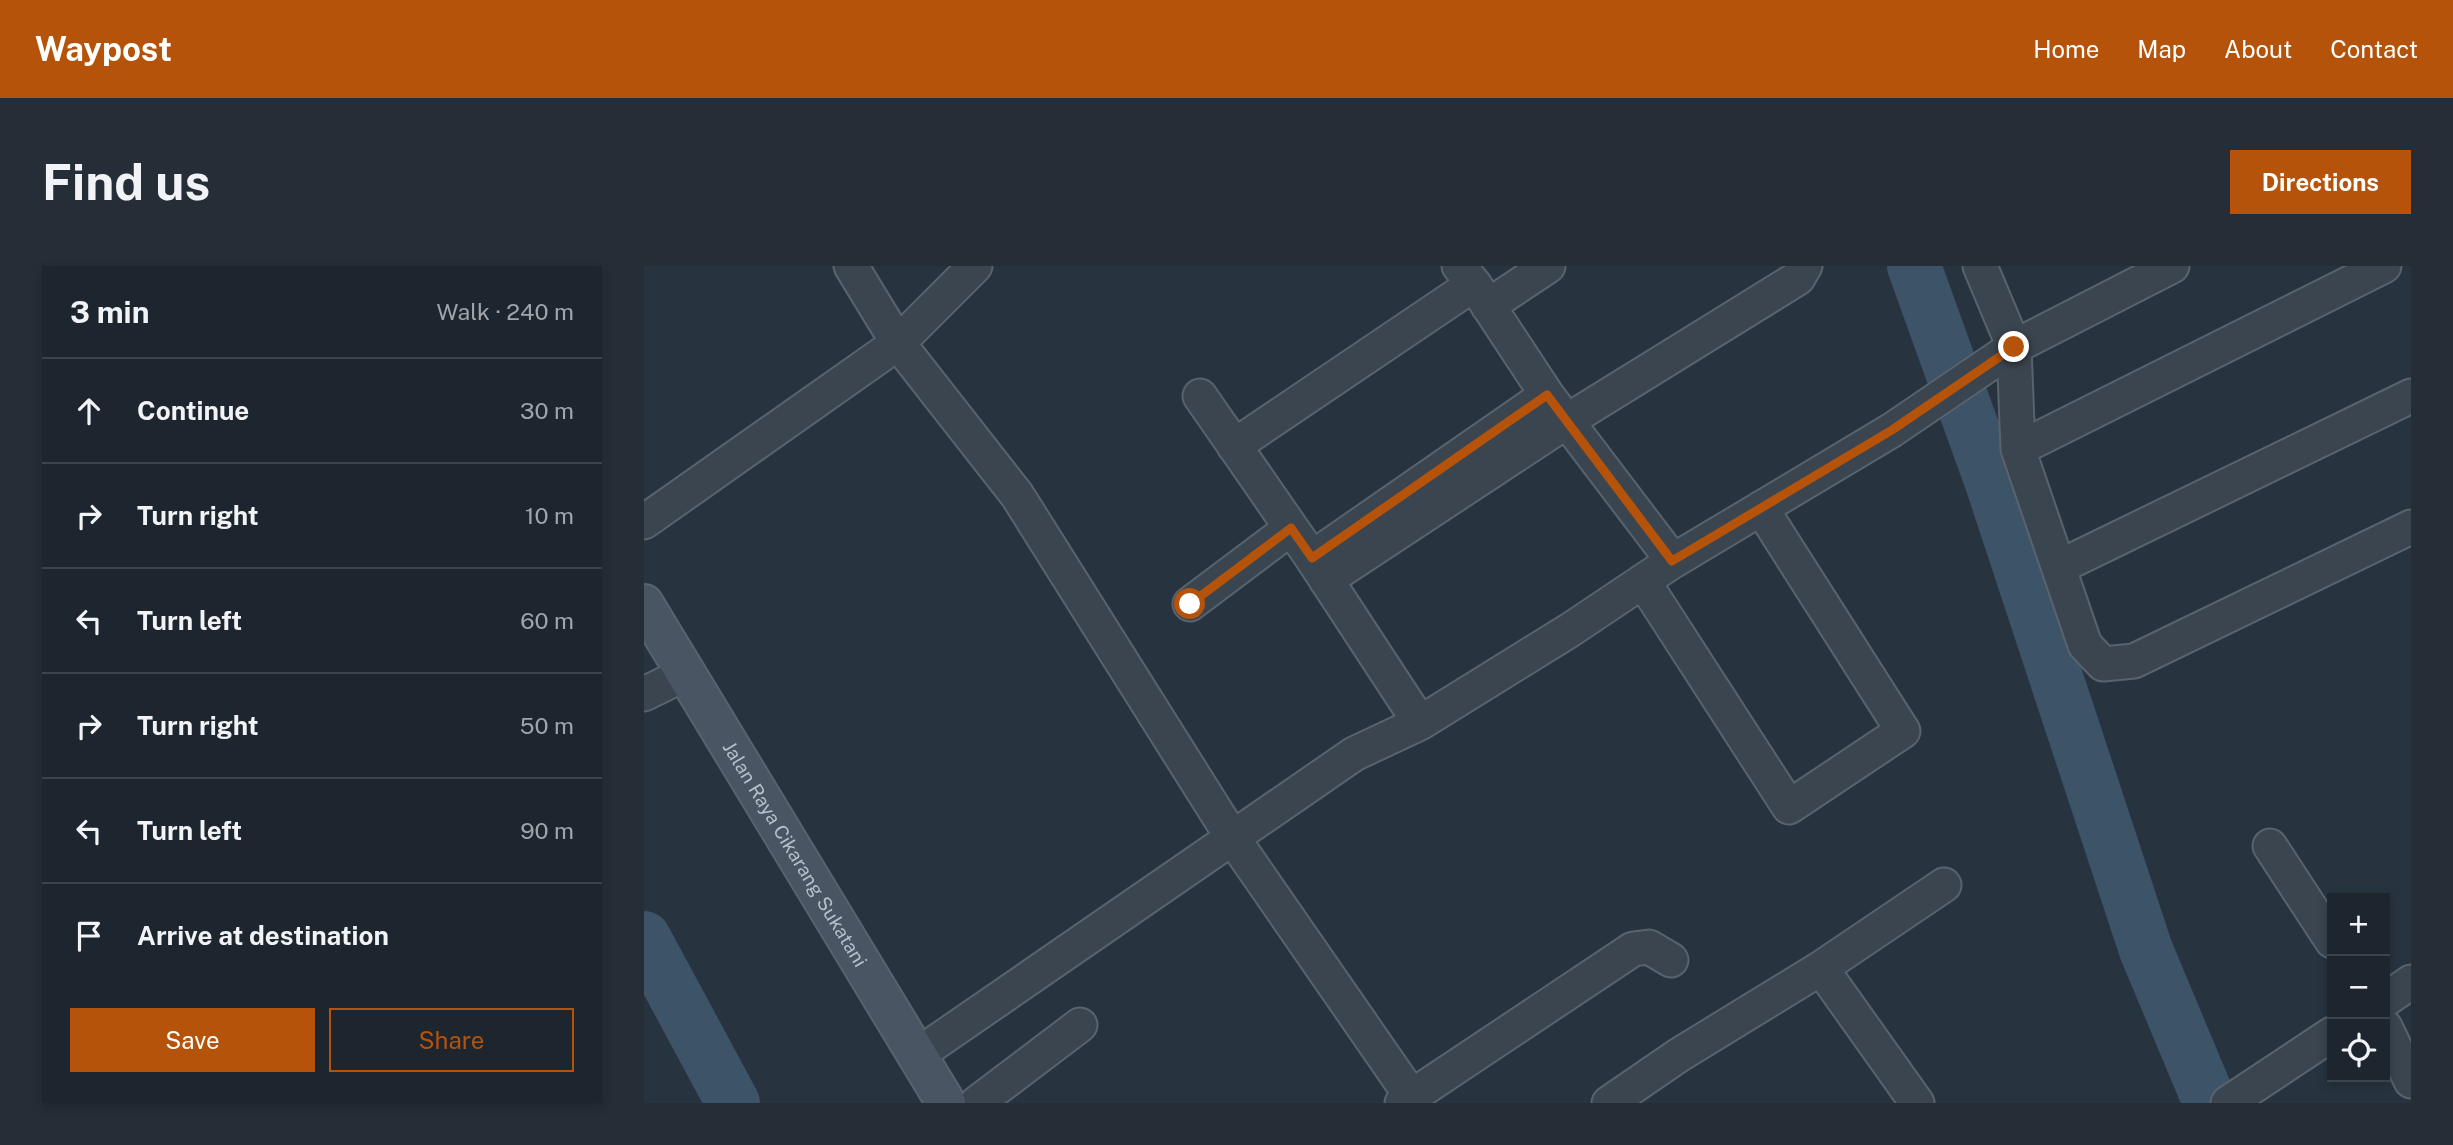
<!DOCTYPE html>
<html lang="en">
<head>
<meta charset="utf-8">
<style>
	body { margin:0; font-family:"Public Sans",sans-serif; background:#252e37; color:#f1f3f6 }
	.controls { position:absolute; right:21px; bottom:21px; display:grid; overflow:hidden; border-radius:0px; box-shadow:0 4px 10px #0003 }
	.controls button { width:63px; height:63px; display:grid; place-items:center; padding:0; border:0; border-bottom:2px solid #3b434b; background:#1d262f; color:#f1f3f6; font:35px sans-serif }
	.stop { position:absolute; width:21px; height:21px; margin:-16px; border:5px solid #b45309; border-radius:50%; background:#fff }
	.stop.end { background:#b45309; border-color:#fff; box-shadow:0 2px 7px #0008 }
	.list { margin:0; padding:0; list-style:none }
	h2 { display:flex; justify-content:space-between; align-items:center; height:91px; margin:0; padding:0 28px; font-size:30px }
	h2 small { font-size:23px; font-weight:400; color:#a0a5aa }
	.list li { display:grid; grid-template-columns:46px 1fr auto; gap:21px; align-items:center; box-sizing:border-box; height:105px; padding:0 28px; border-top:2px solid #3b434b }
	.list b { display:block; font-size:26px; white-space:nowrap }
	.list em { font-size:23px; font-style:normal; color:#a0a5aa }
	.actions { display:flex; gap:14px; padding:21px 28px }
	.actions a { flex:1; padding:16px 0; border:2px solid #b45309; border-radius:0px; text-align:center; font-size:24px; color:#b45309 }
	.actions .main { background:#b45309; color:#fff }
	.icon { flex:none; width:38px; height:38px; fill:none; stroke:currentColor; stroke-width:2; stroke-linecap:round; stroke-linejoin:round }
	.map { position:relative; flex:none; width:1767px; height:837px; overflow:hidden; border-radius:0px }
	header { display:flex; align-items:center; gap:42px; box-sizing:border-box; height:98px; padding:0 35px; background:#b45309; color:#fff }
	header strong { font-size:33px }
	nav { display:flex; gap:38px; margin-inline-start:auto; font-size:24px }
	.intro { display:flex; align-items:center; justify-content:space-between; box-sizing:border-box; height:168px; padding:0 42px }
	h1 { margin:0; font-size:49px }
	.button { padding:18px 32px; border-radius:0px; background:#b45309; color:#fff; font-size:24px; font-weight:700 }
	main { display:flex; gap:42px; padding:0 42px }
	aside { flex:1; background:#1d262f; border-radius:0px; box-shadow:0 4px 10px #0003 }
	.map>svg:first-child { display:block }
	.lines { fill:none; stroke-linecap:round; stroke-linejoin:round }
	.river { stroke:#3d5367; stroke-width:54 }
	.minor-casing { stroke:#58636d; stroke-width:37 }
	.secondary-casing { stroke:#58636d; stroke-width:42 }
	.minor { stroke:#3b454f; stroke-width:33 }
	.secondary { stroke:#495562; stroke-width:38 }
	.route { stroke:#b45309; stroke-width:9 }
	.labels { text-anchor:middle; stroke-width:5; stroke-linejoin:round; paint-order:stroke }
	.street-label { font-size:19px; fill:#b7c0ca; stroke:#1f2a34 }
</style>
</head>
<body>
<header>
<strong>Waypost</strong>
<nav><a>Home</a><a>Map</a><a>About</a><a>Contact</a></nav>
</header>
<div class="intro"><h1>Find us</h1><a class="button">Directions</a></div>
<main>
<aside>
<h2>3 min<small>Walk · 240 m</small></h2>
<ul class="list">
<li><svg class="icon" aria-label="ahead" viewBox="0 0 24 24"><path d="M12 20V5M6 11l6-6 6 6"/></svg><div><b>Continue</b></div><em>30 m</em></li>
<li><svg class="icon" aria-label="right" viewBox="0 0 24 24"><path d="M7 20v-9h11M14 6l5 5-5 5"/></svg><div><b>Turn right</b></div><em>10 m</em></li>
<li><svg class="icon" aria-label="left" viewBox="0 0 24 24"><path d="M17 20v-9H6M10 6l-5 5 5 5"/></svg><div><b>Turn left</b></div><em>60 m</em></li>
<li><svg class="icon" aria-label="right" viewBox="0 0 24 24"><path d="M7 20v-9h11M14 6l5 5-5 5"/></svg><div><b>Turn right</b></div><em>50 m</em></li>
<li><svg class="icon" aria-label="left" viewBox="0 0 24 24"><path d="M17 20v-9H6M10 6l-5 5 5 5"/></svg><div><b>Turn left</b></div><em>90 m</em></li>
<li><svg class="icon" aria-label="arrive" viewBox="0 0 24 24"><path d="M6 21V4h12l-3 4 3 4H6"/></svg><div><b>Arrive at destination</b></div></li>
</ul>
<div class="actions"><a class="main">Save</a><a>Share</a></div>
</aside>
<div class="map">
<svg width="1767" height="837" viewBox="0 0 1767 837">
	<rect width="100%" height="100%" fill="#27333f"/>
	<g class="lines">
		<path class="river" d="M1270,0L1348,217L1502,684L1566,837
			M0,672L89,837"/>
		<defs>
			<path id="minor" d="M207,0L254,77L373,229L588,571L772,837
				M815,0L830,18L903,129L1029,295
				M1336,0L1370,81L1374,183L1441,379L1459,398L1490,395L1767,261
				M844,40L904,0
				M556,130L668,292L776,457
				M590,180L830,18
				M1374,183L1740,0
				M0,256L254,77L331,0
				M668,292L903,129
				M1415,301L1767,130
				M682,314L923,155L1154,12L1161,0
				M999,315L1145,541L1259,465L1117,242
				M546,338L647,262
				M0,428L43,407
				M1626,580L1688,675
				M1741,734L1767,716
				M1741,761L1767,815
				M272,790L710,488L776,457L926,364L1029,295L1248,164L1370,81L1528,0
				M333,837L436,759
				M758,837L989,683L1005,681L1027,694
				M965,837L1035,789L1177,702
				M1273,837L1177,702L1300,619
				M1584,837L1688,768"/>
			<g id="secondary">
				<path id="s1" d="M0,338L302,837"/>
			</g>
		</defs>
		<use href="#minor" class="minor-casing"/>
		<use href="#secondary" class="secondary-casing"/>
		<use href="#minor" class="minor"/>
		<use href="#secondary" class="secondary"/>
	</g>
	<g class="lines">
		<path class="route" d="M546,338L647,262L668,292L903,129L1028,295L1248,164L1370,81"/>
	</g>
	<g class="labels">
		<g class="street-label">
			<text dy="7" stroke="none"><textPath href="#s1" startOffset="292">Jalan Raya Cikarang Sukatani</textPath></text>
		</g>
	</g>
</svg>
<div class="controls">
<button>+</button>
<button>−</button>
<button><svg class="icon" aria-label="locate" viewBox="0 0 24 24"><circle cx="12" cy="12" r="6"/><path d="M12 2v4M12 18v4M2 12h4M18 12h4"/></svg></button>
</div>
<div class="stop" style="left:546px;top:338px"></div>
<div class="stop end" style="left:1370px;top:81px"></div>
</div>
</main>
</body>
</html>
